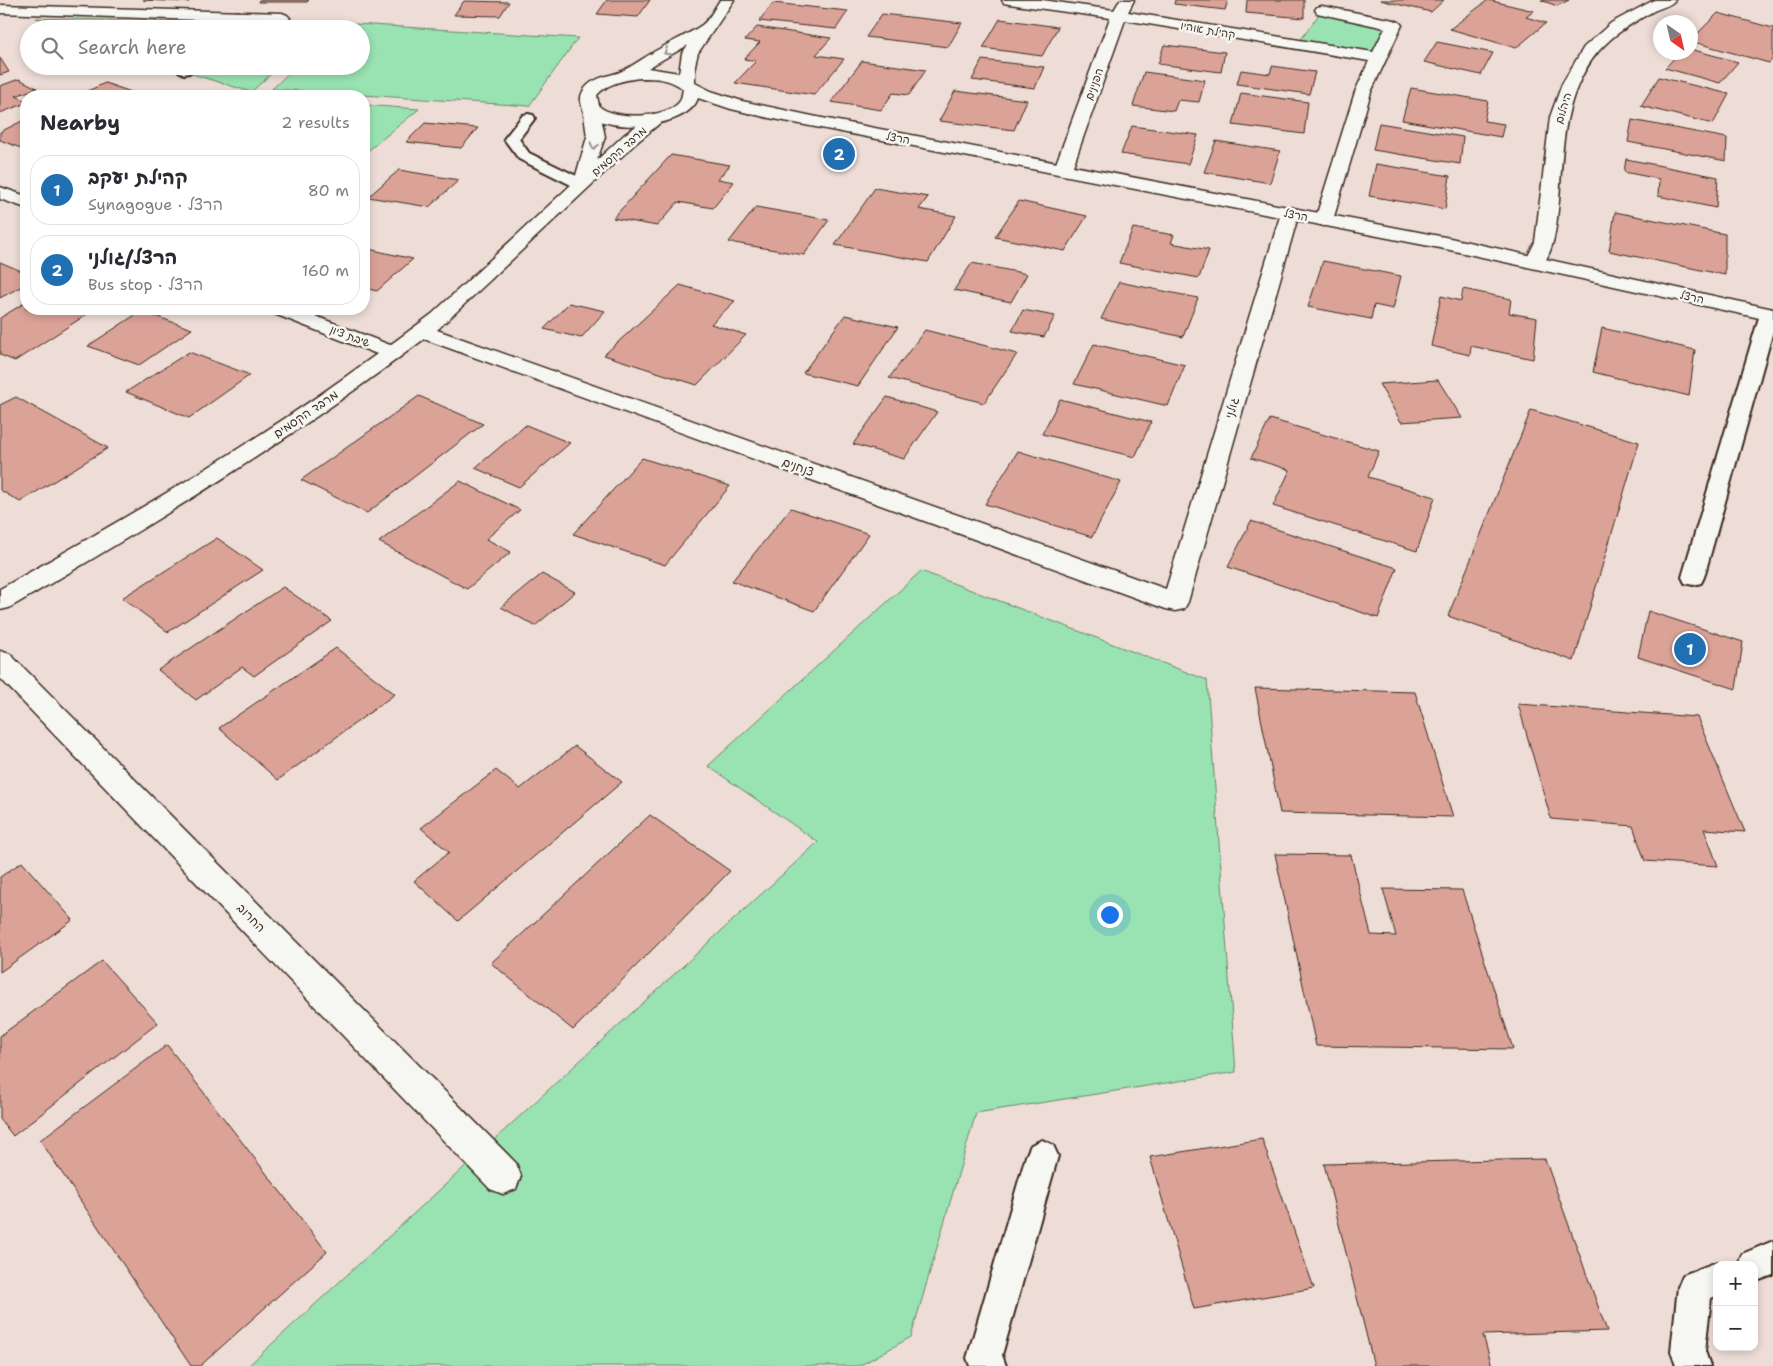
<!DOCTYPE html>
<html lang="en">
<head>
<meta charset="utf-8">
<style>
	body { margin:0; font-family:"Shantell Sans","Playpen Sans Hebrew",sans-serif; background:#f7f7f7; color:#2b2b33 }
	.controls { position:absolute; right:15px; bottom:15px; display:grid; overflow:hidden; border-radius:10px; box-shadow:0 2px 8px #0003 }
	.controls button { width:45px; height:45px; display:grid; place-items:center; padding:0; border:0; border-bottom:1px solid #e1e1e2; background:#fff; color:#2b2b33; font:25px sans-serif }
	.compass { position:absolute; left:1653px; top:15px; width:45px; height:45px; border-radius:50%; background:#fff; box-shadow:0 2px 8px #0003; rotate:146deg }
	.you { position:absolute; left:1109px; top:914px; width:18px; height:18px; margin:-12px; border:4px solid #fff; border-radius:50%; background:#1a73e8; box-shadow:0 0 0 8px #1a73e833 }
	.badge { display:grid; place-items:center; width:32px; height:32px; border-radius:50%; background:#1f6fb2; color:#fff; font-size:16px; font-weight:700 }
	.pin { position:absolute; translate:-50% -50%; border:2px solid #fff; box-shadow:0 1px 5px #0006 }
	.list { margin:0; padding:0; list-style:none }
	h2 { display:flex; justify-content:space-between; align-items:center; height:65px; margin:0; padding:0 20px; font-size:21px }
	h2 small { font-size:16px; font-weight:400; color:#7c7c81 }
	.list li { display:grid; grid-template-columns:32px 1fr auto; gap:15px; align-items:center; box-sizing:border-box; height:70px; margin:0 10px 10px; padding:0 10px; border:1px solid #e1e1e2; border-radius:20px }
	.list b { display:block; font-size:19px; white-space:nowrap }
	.list p { margin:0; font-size:16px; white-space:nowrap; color:#7c7c81 }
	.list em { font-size:16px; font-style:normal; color:#7c7c81 }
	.icon { flex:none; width:28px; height:28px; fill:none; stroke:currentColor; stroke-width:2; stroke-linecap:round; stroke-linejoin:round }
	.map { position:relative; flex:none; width:1773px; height:1366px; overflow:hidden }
	.search { position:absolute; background:#fff; box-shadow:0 2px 8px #0003; left:20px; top:20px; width:350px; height:55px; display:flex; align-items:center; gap:12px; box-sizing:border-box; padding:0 18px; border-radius:28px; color:#7c7c81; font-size:19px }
	.panel { position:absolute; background:#fff; box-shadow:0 2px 8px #0003; left:20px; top:90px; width:350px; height:225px; border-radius:20px }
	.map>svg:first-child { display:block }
	.green { fill:#99e3b2; stroke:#6a8668 }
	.building { fill:#dba297; stroke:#3b2a1e }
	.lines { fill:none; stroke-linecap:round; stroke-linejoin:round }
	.service-casing { stroke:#3b2a1e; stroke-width:4 }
	.minor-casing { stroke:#3b2a1e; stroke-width:3 }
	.tertiary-casing { stroke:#3b2a1e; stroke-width:3 }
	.service { fill:#f6f6f2; fill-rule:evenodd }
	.minor { fill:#f6f6f2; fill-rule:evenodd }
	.tertiary { fill:#f6f6f2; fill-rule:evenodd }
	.oneway { stroke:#989088 }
	.labels { text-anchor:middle; stroke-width:5; stroke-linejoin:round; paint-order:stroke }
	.far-street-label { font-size:11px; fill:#3b2a1e; stroke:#f6f6f2 }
	.street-label { font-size:12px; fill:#3b2a1e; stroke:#f6f6f2 }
</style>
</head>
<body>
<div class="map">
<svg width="1773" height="1366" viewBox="0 0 1773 1366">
	<rect width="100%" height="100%" fill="#eeddd7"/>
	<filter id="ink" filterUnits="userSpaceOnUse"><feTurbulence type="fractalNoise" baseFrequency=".02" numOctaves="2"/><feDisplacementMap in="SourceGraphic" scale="10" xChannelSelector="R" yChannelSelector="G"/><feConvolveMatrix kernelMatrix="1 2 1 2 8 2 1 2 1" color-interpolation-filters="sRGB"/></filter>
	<g filter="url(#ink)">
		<path class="green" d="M1322,10L1394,25L1379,58L1297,45Z
			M36,18L326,26L323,29H65Z
			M340,23L578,38L529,106L272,89L296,66H361V29H334Z
			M166,66H280L251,92Z
			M364,105L419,109L364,154Z
			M921,571L1207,680L1236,1072L976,1113L911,1337L859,1366H248L818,842L708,766Z"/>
		<path class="building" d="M143,0H190L189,2Z
			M259,0H309L307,2H258Z
			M607,0H650L638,17L597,14Z
			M1175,0H1228L1225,10L1174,4Z
			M1247,0H1304V18L1246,13Z
			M1380,0H1444L1431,12Z
			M1488,0L1534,11L1526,17L1546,23L1516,48L1450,29Z
			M1541,0H1569L1557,6Z
			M464,1L509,2L500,16L454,15Z
			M773,3L848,11L836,29L759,21Z
			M1718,13L1773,28V58L1769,63L1690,41Z
			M882,14L962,23L948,47L866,37Z
			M1000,19L1058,27L1042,56L983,48Z
			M757,27L831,38L816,55L844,59L814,95L735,83L756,61L744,59L760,42L745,40Z
			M1437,42L1493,53L1481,75L1424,62Z
			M1164,45L1225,52L1221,72L1158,64Z
			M1690,49L1738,62L1720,83L1665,68L1680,52H1690Z
			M0,58L9,72L0,75Z
			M982,60L1044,67L1035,88L972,80Z
			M862,61L926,70L909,95L893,93L881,110L831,102Z
			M1272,66L1315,72L1309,94L1237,84L1241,70L1270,74Z
			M1144,72L1205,80L1199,102L1178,100L1174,111L1133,106Z
			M1659,77L1729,94L1713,124L1641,106Z
			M19,79L37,88L16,96L26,101V103L0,113V86Z
			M105,83L143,96H77Z
			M1411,88L1488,101L1484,121L1504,124L1501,137L1402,120Z
			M955,91L1027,100L1014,130L939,121Z
			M1241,93L1308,102L1304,134L1233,125Z
			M26,119V150L0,140V132Z
			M1632,120L1727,138L1726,161L1628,142Z
			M425,123L478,128L461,148L406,142Z
			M1379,123L1463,137L1460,164L1373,150Z
			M1132,126L1198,135L1188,164L1121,154Z
			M1216,141L1280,151L1270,183L1204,172Z
			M671,155L730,165L718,179L734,182L713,208L678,202L657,226L613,218Z
			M1626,159L1718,177L1716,208L1658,196L1659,179L1624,172Z
			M1376,164L1450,176L1445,209L1369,196Z
			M399,170L459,180L429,207L368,197Z
			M875,188L928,197L919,209L956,216L928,262L835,245Z
			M1019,201L1087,216L1065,251L995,237Z
			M756,207L829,220L804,255L729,242Z
			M1615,212L1725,234V275L1609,251Z
			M1133,228L1174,235L1171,243L1209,250L1199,278L1119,263Z
			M364,248L413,259L377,291L364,288Z
			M1323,261L1401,276L1393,309L1374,305L1371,319L1308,307Z
			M0,262L26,273V284L0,298Z
			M972,263L1027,274L1011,302L954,290Z
			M1119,282L1198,298L1183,337L1101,319Z
			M680,285L735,301L711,324L746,335L697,385L604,355Z
			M1463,289L1511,299L1509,313L1537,318L1533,359L1471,346L1470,355L1431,346L1441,296L1461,301Z
			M26,302V309H95L15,361L0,355V318Z
			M569,303L605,311L581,338L544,329Z
			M1023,310L1055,316L1044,337L1012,331Z
			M141,311L192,329L139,365L88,346Z
			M845,315L898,327L858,386L803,373Z
			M1602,328L1695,350L1689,396L1593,372Z
			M925,330L1017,354L984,403L889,378Z
			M1094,344L1185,365L1168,406L1074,384Z
			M189,352L250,375L189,418L126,392Z
			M1438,380L1462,418L1401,422L1379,384Z
			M419,396L483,424L367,513L301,480Z
			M16,397L108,448L20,502L0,490V405Z
			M887,397L937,412L904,459L853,444Z
			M1060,399L1151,422L1135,457L1042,434Z
			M1531,410L1639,442L1574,661L1448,616Z
			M1270,419L1379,451L1368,477L1435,497L1417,551L1273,506L1290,470L1251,458Z
			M526,425L570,443L519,487L475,468Z
			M1018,451L1121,482L1092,537L985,504Z
			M642,458L730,486L665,565L573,534Z
			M460,481L520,510L486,539L511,552L467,589L379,542Z
			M791,508L869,534L814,611L732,581Z
			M1251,521L1397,568L1378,618L1228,567Z
			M217,538L263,570L168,632L122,598Z
			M542,574L575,592L535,626L501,607Z
			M283,587L332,621L254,676L242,667L196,700L158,670Z
			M1648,611L1743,642L1736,689L1638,657Z
			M336,648L395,694L278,780L219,728Z
			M1255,688L1415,692L1453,817L1280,813Z
			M1518,704L1697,717L1745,832L1704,829L1718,866L1645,861L1633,826L1551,819Z
			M575,746L622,782L458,921L414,881L449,852L421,828L496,770L520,789Z
			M650,815L730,871L573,1030L491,963Z
			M1275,854L1351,855L1371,935L1396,936L1383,889L1462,890L1513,1049L1316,1046Z
			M22,862L73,920L0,972V877Z
			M102,961L158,1023L13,1136L0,1119V1036Z
			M167,1045L327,1252L200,1366H191L40,1140Z
			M1262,1139L1314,1288L1194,1309L1150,1157Z
			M1545,1159L1607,1331L1483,1335L1492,1366H1374L1324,1164Z"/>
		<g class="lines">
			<defs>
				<path id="service" d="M238,12L244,16L233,29H220L233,13Z
					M180,66H195L189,73L184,74L177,70Z
					M528,114L533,115L535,118L519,139L529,153L587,181L589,184L587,187H575L519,159L504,139L523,115Z
					M1769,309L1773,310V331L1704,577L1701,583L1693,585L1685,583L1682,577L1760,314L1763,310Z
					M1042,1140L1053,1145L1058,1156L1002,1355L1006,1366H970L967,1358L1026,1156L1031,1145Z
					M1773,1241V1275L1754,1282V1265H1738L1742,1254Z
					M1717,1262L1723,1265H1717V1296L1711,1298L1705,1351L1710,1366H1676L1671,1351L1678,1287L1683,1275Z"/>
				<path id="minor" d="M1002,0H1042L1114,10L1120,0H1134L1128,12L1373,52L1385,28L1317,13L1315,10L1317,7L1322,6L1394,20L1399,22L1402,25L1371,92L1333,220L1331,224L1324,226L1317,224L1315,220L1355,92L1369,61L1125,20L1072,169L1069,173L1063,174L1057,173L1054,169L1110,18L1009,4L1004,3Z
					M1654,0H1675C1671,6 1659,8 1652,12C1618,31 1594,47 1578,85C1562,121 1562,162 1559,201C1556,225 1556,246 1542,266L1535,268L1528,266L1525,262L1535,242L1550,117L1562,84L1584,47L1611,23Z
					M0,5L282,13L287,15L290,18L287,21L282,23L0,13Z
					M591,102L597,103L599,107L605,137L597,160L624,135L652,114H664L666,118L636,143L437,330L1166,589L1281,213L1283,209L1290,207L1297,209L1299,213L1188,602L1184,609L1175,611L1166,609L424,339C291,440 153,524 9,608L0,610V589C129,516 257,443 377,354L272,313L269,309H297L390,345L432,314L574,182L587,137L583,107L585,103Z
					M0,187L26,196V208L0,199Z
					M0,651L10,654L516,1163L521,1176L516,1189L503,1194L490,1189L0,678Z"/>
				<path id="tertiary" d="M720,0H734L698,53L695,65V83L711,91L742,101L817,117L1450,238L1773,309V321L1450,250L769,118L731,109L698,98C687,134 577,136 581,98C581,93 585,88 588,85C597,77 609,76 620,72C632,67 646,56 659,49C673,41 689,34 702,25C709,20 715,7 720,0ZM688,45L682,53L679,73L648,68ZM640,78C656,78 670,78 683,89C682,93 682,97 680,101C668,119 613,120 599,106L597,95C607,83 625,80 640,78Z"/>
			</defs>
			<use href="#service" class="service-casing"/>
			<use href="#minor" class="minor-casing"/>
			<use href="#tertiary" class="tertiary-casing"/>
			<use href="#service" class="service"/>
			<use href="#minor" class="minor"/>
			<use href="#tertiary" class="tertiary"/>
		</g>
		<defs><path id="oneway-chevron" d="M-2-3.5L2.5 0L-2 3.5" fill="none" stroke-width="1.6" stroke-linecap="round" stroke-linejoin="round" transform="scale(1.25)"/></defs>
		<g class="oneway">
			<use href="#oneway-chevron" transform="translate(667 52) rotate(150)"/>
			<use href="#oneway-chevron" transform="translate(594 146) rotate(106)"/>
		</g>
	</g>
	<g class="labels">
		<g class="far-street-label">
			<text transform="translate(1208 30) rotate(10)" y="4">קהילת אוהיו</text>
			<text transform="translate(1094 84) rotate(-70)" y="4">הפנינים</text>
			<text transform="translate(1563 108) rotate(-73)" y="4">היהלום</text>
			<text transform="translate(898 138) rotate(11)" y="4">הרצל</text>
			<text transform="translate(619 151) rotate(-41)" y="4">מרבד הקסמים</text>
			<text transform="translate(1296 215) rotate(11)" y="4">הרצל</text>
			<text transform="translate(1692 297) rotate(13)" y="4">הרצל</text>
			<text transform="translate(350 336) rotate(21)" y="4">שיבת ציון</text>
		</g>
		<g class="street-label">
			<text transform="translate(1232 408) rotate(-74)" y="4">גולני</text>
			<text transform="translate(306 414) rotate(-34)" y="4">מרבד הקסמים</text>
			<text transform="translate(798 467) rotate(20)" y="4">צנחנים</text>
			<text transform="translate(251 918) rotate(46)" y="4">החרוב</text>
		</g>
	</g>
</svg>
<div class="controls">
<button>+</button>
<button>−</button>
</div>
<svg class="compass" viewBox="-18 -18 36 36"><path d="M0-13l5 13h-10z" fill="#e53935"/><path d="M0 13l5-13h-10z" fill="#7c7c81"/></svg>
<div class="you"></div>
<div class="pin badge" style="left:1690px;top:649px">1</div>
<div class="pin badge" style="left:839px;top:154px">2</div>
<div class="search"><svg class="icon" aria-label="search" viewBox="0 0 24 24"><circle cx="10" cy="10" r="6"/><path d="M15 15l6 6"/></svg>Search here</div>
<section class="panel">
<h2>Nearby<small>2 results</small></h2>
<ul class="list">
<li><span class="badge">1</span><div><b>קהילת יעקב</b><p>Synagogue · הרצל</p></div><em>80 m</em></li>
<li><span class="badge">2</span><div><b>הרצל/גולני</b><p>Bus stop · הרצל</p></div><em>160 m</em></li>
</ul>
</section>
</div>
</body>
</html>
